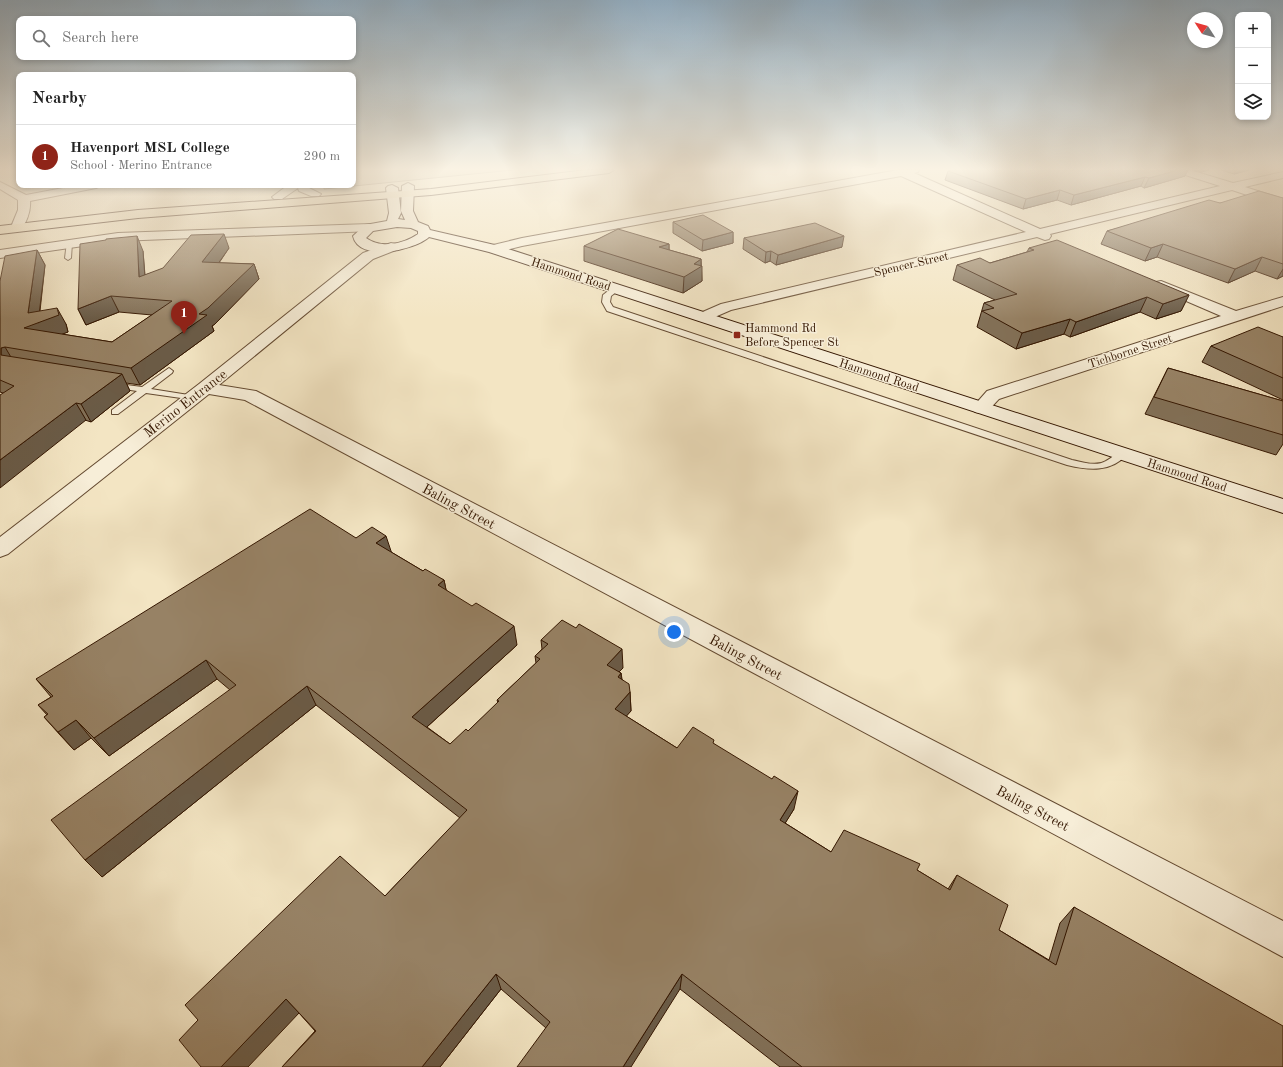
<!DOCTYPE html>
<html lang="en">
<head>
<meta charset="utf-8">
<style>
	body { margin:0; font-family:"Old Standard TT",serif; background:#f2f2f2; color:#222 }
	.controls { position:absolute; right:12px; top:12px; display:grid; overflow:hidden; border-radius:8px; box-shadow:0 2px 6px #0003 }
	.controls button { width:36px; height:36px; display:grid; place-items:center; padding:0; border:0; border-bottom:1px solid #e0e0e0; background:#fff; color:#222; font:20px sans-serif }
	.compass { position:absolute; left:1187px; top:12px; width:36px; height:36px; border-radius:50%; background:#fff; box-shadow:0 2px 6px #0003; rotate:306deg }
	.you { position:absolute; left:674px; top:632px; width:14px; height:14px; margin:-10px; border:3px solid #fff; border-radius:50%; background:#1a73e8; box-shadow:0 0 0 6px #1a73e833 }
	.badge { display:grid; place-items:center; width:26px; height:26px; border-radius:50%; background:#8f2418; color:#fff; font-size:13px; font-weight:700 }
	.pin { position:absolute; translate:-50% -33px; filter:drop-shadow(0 1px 2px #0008) }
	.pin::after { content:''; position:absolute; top:21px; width:14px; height:12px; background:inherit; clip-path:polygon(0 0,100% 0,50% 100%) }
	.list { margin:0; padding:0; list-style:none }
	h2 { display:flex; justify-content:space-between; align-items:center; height:52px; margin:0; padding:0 16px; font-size:17px }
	h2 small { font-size:13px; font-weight:400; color:#767676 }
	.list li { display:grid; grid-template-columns:26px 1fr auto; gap:12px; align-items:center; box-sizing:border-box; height:64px; padding:0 16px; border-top:1px solid #e0e0e0 }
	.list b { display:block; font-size:15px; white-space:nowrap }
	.list p { margin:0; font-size:13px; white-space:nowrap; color:#767676 }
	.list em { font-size:13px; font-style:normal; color:#767676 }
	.icon { flex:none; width:22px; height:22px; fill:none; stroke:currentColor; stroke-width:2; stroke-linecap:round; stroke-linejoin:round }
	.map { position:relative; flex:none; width:1283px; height:1067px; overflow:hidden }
	.search { position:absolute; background:#fff; box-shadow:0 2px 6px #0003; left:16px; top:16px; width:340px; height:44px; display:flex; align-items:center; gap:10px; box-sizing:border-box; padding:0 14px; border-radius:8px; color:#767676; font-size:15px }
	.panel { position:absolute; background:#fff; box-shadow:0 2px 6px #0003; left:16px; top:72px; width:340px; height:116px; border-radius:8px }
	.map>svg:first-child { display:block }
	.green { fill:#d3c2a2; stroke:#846c51 }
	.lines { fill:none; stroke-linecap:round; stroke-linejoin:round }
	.service-casing { stroke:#644a31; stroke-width:2 }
	.minor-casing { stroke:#644a31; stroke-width:2 }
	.secondary-casing { stroke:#341600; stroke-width:2 }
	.primary-casing { stroke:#341600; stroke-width:2 }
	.service { fill:#f7eed8; fill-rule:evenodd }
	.minor { fill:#f7eed8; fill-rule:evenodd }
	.secondary { fill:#f7eed8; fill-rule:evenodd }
	.primary { fill:#f3e5c3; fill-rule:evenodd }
	.wall { fill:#827057; stroke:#341600 }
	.shaded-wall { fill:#6a5b47; stroke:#341600 }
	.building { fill:#978265; stroke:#341600 }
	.poi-dot { fill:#8f2418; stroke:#f7eed8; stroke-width:1.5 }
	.labels { text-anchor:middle; stroke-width:3; stroke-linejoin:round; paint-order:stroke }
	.far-street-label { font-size:12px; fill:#341600; stroke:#f7eed8 }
	.far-poi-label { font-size:12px; fill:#341600; stroke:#f7eed8; text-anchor:start }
	.street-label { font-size:14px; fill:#341600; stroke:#f7eed8 }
</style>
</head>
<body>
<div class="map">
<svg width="1283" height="1067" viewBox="0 0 1283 1067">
	<rect width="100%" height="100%" fill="#f3e5c3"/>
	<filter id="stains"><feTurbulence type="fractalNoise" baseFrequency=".005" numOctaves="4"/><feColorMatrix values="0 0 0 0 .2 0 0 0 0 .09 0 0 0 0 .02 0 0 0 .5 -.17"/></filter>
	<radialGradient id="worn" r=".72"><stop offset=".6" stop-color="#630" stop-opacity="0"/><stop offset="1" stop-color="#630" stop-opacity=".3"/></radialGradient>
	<path class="green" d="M353,170H513L324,189V185H353Z"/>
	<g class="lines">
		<defs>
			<path id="service" d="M67,242L72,243L71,258L68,260L65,258Z
				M613,287L620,289L611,296L610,302L613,307L1072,460C1083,462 1096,467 1106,461C1112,458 1116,453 1122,451L1127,454C1111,473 1088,470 1067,465L607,311L602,302L603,295Z
				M169,368L173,371L172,373L151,389L195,396V400L146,393L118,414H112V410L137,391L111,387V383L142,387Z"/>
			<path id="minor" d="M898,170H919L918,172L914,173L1040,229L1220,186L1176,172L1175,170H1190L1233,183L1283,172V178L1245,187L1283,199V207L1232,190L1050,234L1051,236L1049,239L1045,240L1037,237L731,310L708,320H698L695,317L698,314L721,304L1026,232L901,176L522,246L494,253L487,249L489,246L522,238Z
				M0,182L26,195L79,185H102L96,188L30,201C31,210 26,228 17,231L11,227L18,210V200L0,189Z
				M288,185H311L309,188L321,194L319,196H311L299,191L298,188L282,199H274L272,197Z
				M369,224L373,225L375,228L373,231L118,241L0,258V250L118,233Z
				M391,243L396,244L398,247L396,250L373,259L219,385L256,391L1283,921V957L245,400L209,394L8,554L0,557V537L199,384L363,253Z
				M1161,281L1236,311L1283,297V306L999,399C991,407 987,415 975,412L972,408L987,391L1221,316L1156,288L1154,285L1156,282Z"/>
			<path id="secondary" d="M408,183L414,186L413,211L418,222L428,226L430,230L499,246L1283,499V513L489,252L429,237C415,250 359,263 353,236L365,225L387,221L389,213L386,188L388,186L392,185L398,188L401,213L398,219L405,220L401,211L402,186ZM397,227L411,228L418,231V234C403,244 382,249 366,238L373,231Z"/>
			<path id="primary" d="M586,170H614L609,173L431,195L138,218L0,234V226L138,210L431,189Z"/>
		</defs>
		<use href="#service" class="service-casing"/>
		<use href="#minor" class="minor-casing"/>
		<use href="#secondary" class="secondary-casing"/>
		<use href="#primary" class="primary-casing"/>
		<use href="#service" class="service"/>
		<use href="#minor" class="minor"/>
		<use href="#secondary" class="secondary"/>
		<use href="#primary" class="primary"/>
	</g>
	<path class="wall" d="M1194,170H1209L1201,172Z
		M1221,170H1249L1234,174Z
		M948,171L1185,176L1144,188L1141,186L1071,205L1057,200L1023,209L945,180Z
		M1283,198V276L1277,279L1255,271L1228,283L1157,257L1145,261L1101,244L1107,231L1220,203Z
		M673,222L733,232V243L702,251L673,233Z
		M744,238L842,247L776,265L770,261L765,263L743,249Z
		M669,244V250L701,259L702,281L683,293L584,261V246Z
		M229,248L219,263L254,264L259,279L215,324L212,326L214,331L140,385L126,383L130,391L91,422L0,392V281L37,250L45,265L40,311L66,324L68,332L61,334L112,342L152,315L119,312L86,325L78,309L143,251L145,275Z
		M1029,248L1189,295L1181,311L1156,319L1140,312L1070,337L1064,334L1016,349L977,327L984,303L995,300L953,280L957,265L990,263L1027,252Z
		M1283,337V400L1202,362L1211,346Z
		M1168,368L1283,401V444L1276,455L1145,414Z
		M356,538L391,552L423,571L444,580L446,590L517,645L427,727L450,744L468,731L498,703L497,700L536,663L535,656L542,649L541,640L623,668L619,672L621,673L622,679L630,692L631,711L626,716L677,748L714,744L794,809L785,823L831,852L917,870L948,889L957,875L999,930L1049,960L1060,923L1074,907L1283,1067H780L680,989L546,1028L501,989L440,1067H282L315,1031L299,1013L201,1067L385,896L460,818L316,705L102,877L230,690L217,679L109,756L91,738L74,750L60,735L44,717L47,715L38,705L51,697L36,679Z"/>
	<path class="shaded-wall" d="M1178,170H1188L1185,176L1144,188L1149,178Z
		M1202,170H1209L1201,172Z
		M1236,170H1249L1234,174Z
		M1145,177L1141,186L1071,205L1074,195Z
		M1060,190L1057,200L1023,209L1026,199Z
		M733,232V243L702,251L703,240Z
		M224,234L229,248L208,278L202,262Z
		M137,236L143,251L146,292L139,277Z
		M844,236L842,247L776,265L778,255Z
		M669,244V259L659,247Z
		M1163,244L1157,257L1145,261L1151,248Z
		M37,250L45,265L38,323L57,308L66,324L68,332L34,345L24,328L28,313Z
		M771,251L770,261L765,263L766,252Z
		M1262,257L1255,271L1228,283L1235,269Z
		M701,259V267L702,266V281L683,293L684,277L694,264Z
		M254,264L259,279L215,324L212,326L214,331L140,385L131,368L199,314Z
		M1283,269V276L1277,279Z
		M1189,295L1181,311L1156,319L1163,304Z
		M111,296L119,312L86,325L78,309Z
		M1147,297L1140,312L1070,337L1076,322Z
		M1070,319L1064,334L1016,349L1022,333Z
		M5,347L15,364L1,355V348Z
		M122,374L130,391L91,422L81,404Z
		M76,403L86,420L0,488V460Z
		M386,536L392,554L376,543Z
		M444,580L448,599L438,585Z
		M514,626L517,645L418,735L412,717Z
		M622,649L623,668L608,683L607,665Z
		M206,660L217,679L109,756L94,738Z
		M621,673L622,692L618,677Z
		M307,686L316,705L102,877L85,860Z
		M630,692L631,711L616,728L615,709Z
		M76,720L91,738L74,750L58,732Z
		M798,791L794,809L776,838L780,820Z
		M496,974L501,989L440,1067H422Z
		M682,974L680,989L631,1067H623Z
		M286,999L299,1013L248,1067H221Z"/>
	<path class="building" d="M952,170H1178L1149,178L1145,177L1074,195L1060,190L1026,199L948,171Z
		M1259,191L1283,198V264L1262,257L1235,269L1163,244L1151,248L1107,231L1209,200L1220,203Z
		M703,215L733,232L703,240L673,222Z
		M815,223L844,236L778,255L771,251L766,252L744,238Z
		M618,229L669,244L659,247L701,259L694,264L702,266L684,277L584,246Z
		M224,234L202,262L254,264L208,308L199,314L207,315L131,368L5,347L1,348V355L122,374L81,404L76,403L0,460V395L14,386L0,380V281L5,256L37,250L28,313L57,308L59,315L24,328L112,342L172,301L111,296L78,309L80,244L106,240V239L137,236L139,277L163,268L191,235Z
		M1057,240L1189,295L1163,304L1147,297L1076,322L1070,319L1022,333L982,311L994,308L984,303L1017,294L957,265L980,258L990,263L1034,250L1029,248Z
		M1258,327L1283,337V378L1211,346Z
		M1168,368L1283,401V435L1154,397Z
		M310,509L356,538L372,527L386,536L376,543L423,571L425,569L444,580L438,585L472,606L476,603L514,626L412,717L450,744L466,729L468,731L499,701L497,700L540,659L535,656L548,644L541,640L562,620L576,628L579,624L622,649L607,665L621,673L618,677L629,684L630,692L615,709L677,748L693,727L714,740L713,743L772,779L774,776L798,791L780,820L831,852L844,830L920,864L917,870L950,890L957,875L1008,905L999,930L1056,965L1074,907L1283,1026V1067H802L682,974L623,1067H517L550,1022L496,974L422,1067H282L316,1031L286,999L221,1067H201L179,1040L198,1020L185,1005L340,856L385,896L467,810L307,686L85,860L51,820L236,685L206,660L94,738L76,720L58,732L44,717L48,714L38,705L53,696L36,679Z"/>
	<linearGradient id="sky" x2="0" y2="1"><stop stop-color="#92acbf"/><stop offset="0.53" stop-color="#faf3e4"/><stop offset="1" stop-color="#faf3e4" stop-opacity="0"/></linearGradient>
	<rect width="1283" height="319" fill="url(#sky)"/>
	<rect class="poi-dot" x="733" y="331" width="8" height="8" rx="2"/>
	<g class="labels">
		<g class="far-street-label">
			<text transform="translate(911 264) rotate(-13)" y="4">Spencer Street</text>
			<text transform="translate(571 274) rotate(18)" y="4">Hammond Road</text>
			<text transform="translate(1130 351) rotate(-18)" y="4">Tichborne Street</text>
			<text transform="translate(879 375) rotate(18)" y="4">Hammond Road</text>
			<text transform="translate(1187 475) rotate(18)" y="4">Hammond Road</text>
		</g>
		<g class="far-poi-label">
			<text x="745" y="332">Hammond Rd<tspan x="745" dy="14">Before Spencer St</tspan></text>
		</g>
		<g class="street-label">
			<text transform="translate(185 403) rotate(-38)" y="5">Merino Entrance</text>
			<text transform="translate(459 506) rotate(28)" y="5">Baling Street</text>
			<text transform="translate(746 657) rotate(28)" y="5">Baling Street</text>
			<text transform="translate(1033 808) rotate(28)" y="5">Baling Street</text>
		</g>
	</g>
	<rect width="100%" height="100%" filter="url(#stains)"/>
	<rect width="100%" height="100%" fill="url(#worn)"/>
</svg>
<div class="controls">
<button>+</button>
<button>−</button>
<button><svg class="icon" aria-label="layers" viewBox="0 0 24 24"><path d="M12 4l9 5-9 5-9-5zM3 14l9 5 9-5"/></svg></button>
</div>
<svg class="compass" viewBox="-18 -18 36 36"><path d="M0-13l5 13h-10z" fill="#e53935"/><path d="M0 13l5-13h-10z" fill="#767676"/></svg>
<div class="you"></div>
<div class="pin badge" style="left:184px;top:334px">1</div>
<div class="search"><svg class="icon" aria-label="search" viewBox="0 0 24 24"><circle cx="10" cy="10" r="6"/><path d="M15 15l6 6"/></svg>Search here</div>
<section class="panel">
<h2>Nearby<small></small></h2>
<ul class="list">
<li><span class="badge">1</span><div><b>Havenport MSL College</b><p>School · Merino Entrance</p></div><em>290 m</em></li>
</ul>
</section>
</div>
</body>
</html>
